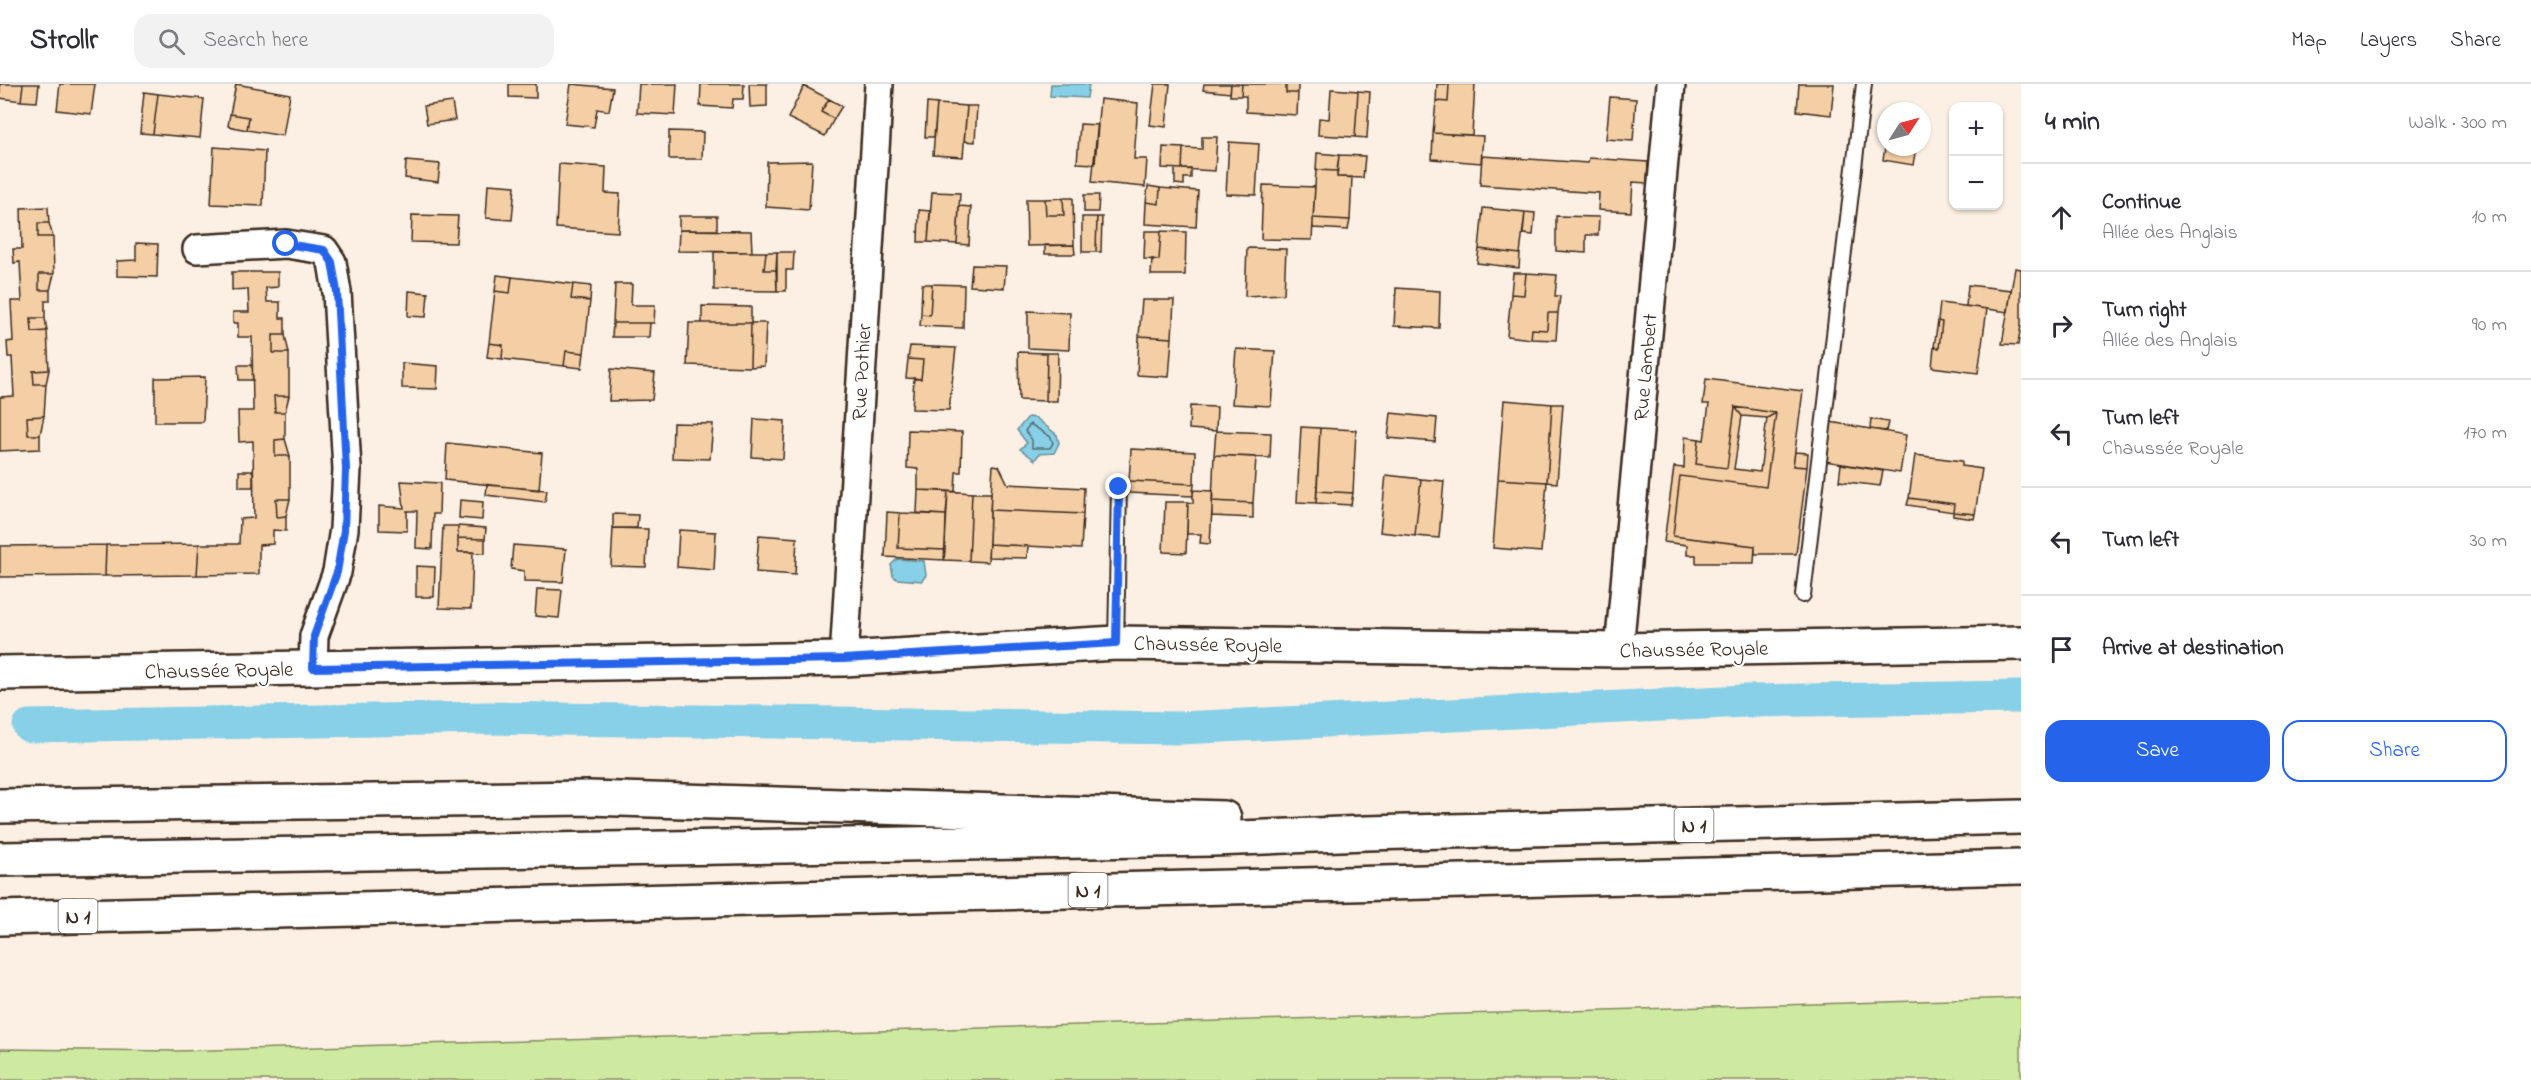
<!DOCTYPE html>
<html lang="en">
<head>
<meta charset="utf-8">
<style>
	body { margin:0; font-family:"Indie Flower",sans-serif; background:#f2f2f3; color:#2b2b33 }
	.controls { position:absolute; right:18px; top:18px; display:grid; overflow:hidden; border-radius:12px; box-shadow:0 2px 4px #0004 }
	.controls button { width:54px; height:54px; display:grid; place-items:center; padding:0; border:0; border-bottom:2px solid #e1e1e2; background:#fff; color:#2b2b33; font:30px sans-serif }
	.compass { position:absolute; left:1877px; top:18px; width:54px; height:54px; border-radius:50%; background:#fff; box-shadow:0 2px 4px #0004; rotate:54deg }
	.stop { position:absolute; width:18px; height:18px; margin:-14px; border:4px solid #2563eb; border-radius:50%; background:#fff }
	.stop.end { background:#2563eb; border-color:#fff; box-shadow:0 2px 6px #0008 }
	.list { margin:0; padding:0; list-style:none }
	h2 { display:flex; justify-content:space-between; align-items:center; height:78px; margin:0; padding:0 24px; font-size:26px }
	h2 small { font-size:20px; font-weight:400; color:#7c7c81 }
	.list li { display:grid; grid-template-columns:39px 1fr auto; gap:18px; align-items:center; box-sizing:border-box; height:108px; padding:0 24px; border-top:2px solid #e1e1e2 }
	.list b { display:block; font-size:22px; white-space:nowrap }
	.list p { margin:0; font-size:20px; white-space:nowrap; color:#7c7c81 }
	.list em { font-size:20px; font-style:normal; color:#7c7c81 }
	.actions { display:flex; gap:12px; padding:18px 24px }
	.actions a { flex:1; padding:14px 0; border:2px solid #2563eb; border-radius:18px; text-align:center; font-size:21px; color:#2563eb }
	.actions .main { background:#2563eb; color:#fff }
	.icon { flex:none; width:33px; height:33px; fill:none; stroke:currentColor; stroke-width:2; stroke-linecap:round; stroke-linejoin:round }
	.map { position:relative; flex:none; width:2021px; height:996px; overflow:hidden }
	header { display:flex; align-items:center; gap:36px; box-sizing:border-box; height:84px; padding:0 30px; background:#fff; border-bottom:2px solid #e1e1e2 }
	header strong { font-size:28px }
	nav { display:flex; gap:33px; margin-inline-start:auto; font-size:21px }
	.search { width:420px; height:54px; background:#f2f2f3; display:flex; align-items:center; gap:15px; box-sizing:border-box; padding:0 21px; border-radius:18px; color:#7c7c81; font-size:22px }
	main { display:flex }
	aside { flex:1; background:#fff }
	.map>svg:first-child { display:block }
	.green { fill:#ceeaa0; stroke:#848a5f; stroke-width:1.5 }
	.water { fill:#87d0e7; stroke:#698e97; stroke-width:1.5 }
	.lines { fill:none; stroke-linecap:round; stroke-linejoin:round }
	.shore { stroke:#596c6e; stroke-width:1.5 }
	.canal { stroke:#87d0e7; stroke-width:33 }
	.building { fill:#f4cea4; stroke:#3b2a1e; stroke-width:1.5 }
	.service-casing { stroke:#3b2a1e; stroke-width:18 }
	.minor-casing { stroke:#3b2a1e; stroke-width:32 }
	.primary-casing { stroke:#3b2a1e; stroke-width:38 }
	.trunk-casing { stroke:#3b2a1e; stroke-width:38 }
	.service { stroke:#fff; stroke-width:14 }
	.minor { stroke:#fff; stroke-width:27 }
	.primary { stroke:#fff; stroke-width:33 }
	.trunk { stroke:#fff; stroke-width:33 }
	.route { stroke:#2563eb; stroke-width:8 }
	.labels { text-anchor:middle; stroke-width:4.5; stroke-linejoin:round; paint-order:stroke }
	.shield { fill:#fff; stroke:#766a62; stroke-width:1.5 }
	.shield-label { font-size:20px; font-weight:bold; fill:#3b2a1e }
	.street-label { font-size:21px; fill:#3b2a1e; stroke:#fff }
</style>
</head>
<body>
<header>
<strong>Strollr</strong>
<div class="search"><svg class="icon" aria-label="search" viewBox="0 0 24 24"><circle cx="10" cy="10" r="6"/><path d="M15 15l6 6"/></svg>Search here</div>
<nav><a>Map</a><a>Layers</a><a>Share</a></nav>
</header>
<main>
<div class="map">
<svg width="2021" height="996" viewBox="0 0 2021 996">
	<rect width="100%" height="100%" fill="#fcf0e4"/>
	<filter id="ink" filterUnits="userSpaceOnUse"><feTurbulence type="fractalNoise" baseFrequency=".0167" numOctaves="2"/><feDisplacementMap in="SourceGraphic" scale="12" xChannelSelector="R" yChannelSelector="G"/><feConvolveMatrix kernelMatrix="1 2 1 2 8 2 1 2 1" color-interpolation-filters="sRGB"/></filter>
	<g filter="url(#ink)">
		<path class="green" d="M2021,914V996H0V965L178,967Z"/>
		<path class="water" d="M1051,0H1089L1087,14L1050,12Z
			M1028,333L1036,334L1057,351L1059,359L1054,369L1039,370L1035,376L1020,365L1027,359L1017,346Z
			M897,475L924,477L926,491L922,497L897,495L893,492L891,481Z"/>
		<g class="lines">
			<path class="shore" d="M1030,340L1051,353L1053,359L1050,364H1032V356L1025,347Z"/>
			<path class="canal" d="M29,642L488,634L1180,644L1745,617L2021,613"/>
		</g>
		<path class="building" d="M0,0H23L21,17L0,14Z
			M23,0H39L37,18L21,17Z
			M60,0H95L91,30L57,26Z
			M236,0L290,10L283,52L247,46L249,33L230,30Z
			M509,0H536V14L509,13Z
			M571,0L613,4L609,27L597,25L594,43L565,40Z
			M639,0H677L675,31L637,29Z
			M701,0H744L743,15H733L732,24L700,22Z
			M749,0H767V22L750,23Z
			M1155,0H1170L1166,43L1150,41Z
			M1204,0H1231L1230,9L1203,6Z
			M1231,0H1242L1241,12H1230Z
			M1242,0H1286V9H1298L1297,31L1246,28V12H1241Z
			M1286,0H1298V9H1286Z
			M1437,0H1449L1448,18L1436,17Z
			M1449,0H1475L1472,51L1433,49L1436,17L1448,18Z
			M1799,0H1834L1831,31L1797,27Z
			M804,2L829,15L821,28L834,35L825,52L788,34Z
			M1331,5L1358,7L1355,53L1318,51L1319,34L1329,35Z
			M1358,7L1370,8L1367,54L1355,53Z
			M144,8L158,10L153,50L140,49Z
			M158,10L204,15L200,54L153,50Z
			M1610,13L1636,15L1633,57L1606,55Z
			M829,15L842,22L834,35L821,28Z
			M1100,15L1138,19L1134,75H1147L1145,103L1092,98Z
			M452,18L455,36L427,40L424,22Z
			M927,19L937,20L934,53H925Z
			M937,20L967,22L963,73L933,71Z
			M967,22H977L975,58L964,57Z
			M230,30L249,33L247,46L228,42Z
			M1080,40L1098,41L1095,80L1077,79Z
			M669,47L703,48L702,75H669Z
			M1433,49L1483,52L1481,79L1432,75Z
			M1202,53H1217L1215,87L1182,85L1183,64L1202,65Z
			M1229,58L1259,60L1256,111L1226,110Z
			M1886,58V63H1916L1913,81L1883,76Z
			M214,63L265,67L263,122L211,120Z
			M1163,63L1183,64L1182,85L1162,84Z
			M1317,69L1339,71L1337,87L1316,86Z
			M1339,71L1365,72L1363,94L1337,93Z
			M1482,72L1588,79L1589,74L1648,78L1647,99L1633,98L1631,128L1598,126L1599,109L1480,101Z
			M406,77L440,80L438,98L405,94Z
			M812,77L809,126L766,123L767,78Z
			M559,80L606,83L605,109L620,110L618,148L556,144Z
			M1175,85H1191V94H1184V101L1175,100Z
			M1316,86L1337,87V93H1352L1350,136L1313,134Z
			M488,100L515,102L512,136L486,134Z
			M1263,101L1315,103L1312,156L1261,155Z
			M1148,102L1160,104L1159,120L1146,118Z
			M1160,104L1198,107L1196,143L1145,140L1146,118L1159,120Z
			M932,108L960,109L957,160L928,158Z
			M1084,111H1099L1098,128H1084Z
			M1063,114L1064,131H1046L1045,115Z
			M1063,114H1073L1074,161L1027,162L1026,115H1045L1046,131H1064Z
			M959,122L971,123L969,161L957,160Z
			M48,123L49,139H38V153H53L54,190H39V206H50V217H45V234H31L32,248L47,247L49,286L33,287L34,300H46L44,332L27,333L28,351H40V365L0,367V313L14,312L12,273H8L7,258L13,257L11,217H22L20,178L14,179L13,165H22L21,124Z
			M1483,124L1525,128L1520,170L1479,165Z
			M919,126L930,127L928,158H918Z
			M1525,128L1535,129L1533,151L1523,150Z
			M412,131L458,132L456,159L411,158Z
			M679,132H717V146H679Z
			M1556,132L1599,133L1598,151H1586V169L1556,167Z
			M1082,133H1097L1096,168H1082Z
			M1097,133H1102L1101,168H1096Z
			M1313,134L1350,136L1348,146L1313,144Z
			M38,139H49L53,153H38Z
			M679,146L751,147L752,168L678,167Z
			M1145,147H1161L1159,176L1144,175Z
			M1161,147L1186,148L1185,191H1151L1152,175L1159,176Z
			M136,159L158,160L157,193L117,192V177L136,176Z
			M1045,161H1074L1075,170H1045Z
			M1247,164L1286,165L1284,210L1245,212Z
			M1479,165L1520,170L1519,184L1477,179Z
			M714,168H766L764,186H776L777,207L714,206Z
			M766,168H777L776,186H764Z
			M777,168H794L793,186H786V207H777Z
			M972,181L1006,182L1004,204L970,202Z
			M2015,184L2021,185V241L2018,261L2002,260Z
			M232,188H278V203L266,204L267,218H280V234H285V251H273V269H289V312H274L275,328H285V355L275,356V372H290V415H276L277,433L286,432V447L273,446V460L259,461V490L197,491L199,460H239L240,435L254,434L253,357L239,358L238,327H253L252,253H238V239H233V228H249L248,205L232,206Z
			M1513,189H1526L1524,211L1511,210Z
			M1526,189L1557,191L1555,212H1560L1558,229H1548L1547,246L1532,245L1531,255L1507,252L1511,210L1524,211Z
			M39,190H54L50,206H39Z
			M497,191L512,193L510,209L495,207Z
			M512,193L573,200L571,215L590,217L584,269L566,267L564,282L502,275L503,261L489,259L495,207L510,209Z
			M573,200L591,202L590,217L571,215Z
			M615,200H632L631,221H655L654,239H613Z
			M922,200H932L930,231L921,230Z
			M932,200L964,201L963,244L920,242L921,230L930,231Z
			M1968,201L2011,206L2008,228L1966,222Z
			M1396,204L1440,207L1439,244L1394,242Z
			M409,207L428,209L426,233L408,232Z
			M1142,216H1174L1172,254L1139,252Z
			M1940,219L1987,225L1978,289L1932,283L1934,263L1939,264L1942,238L1938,237Z
			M702,222L751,223V239H702Z
			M1028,227L1070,229L1069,266L1028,264Z
			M1548,229H1558L1556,256L1531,255L1532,245L1547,246Z
			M31,234H45L47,247L32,248Z
			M1938,237L1942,238L1939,264L1934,263Z
			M613,239H650L649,253H612Z
			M689,239H751L750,283L687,281Z
			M751,239H766L764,282L750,283Z
			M273,251H285L289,269H273Z
			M1139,252L1172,254L1169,293L1137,291Z
			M489,259L503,261L502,275L487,273Z
			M910,262L956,264L949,326L912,325L914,294L921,295L923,276L908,275Z
			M1236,265L1275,267L1271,322L1232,320Z
			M566,267L584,269L582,284L564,282Z
			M1018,268L1047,269L1046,317L1019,316Z
			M1047,269H1058L1057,317H1046Z
			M908,275L923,276L921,295L906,294Z
			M402,279L438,282L437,305L402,304Z
			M238,281H252L253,296H239Z
			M611,285L655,289L652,316L609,317Z
			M49,286L46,300H34L33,287Z
			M205,293L203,338H155V294Z
			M1706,295L1803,307L1793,382L1807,383L1796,470H1755V462L1673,452L1680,392L1766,403L1776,329L1735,323L1727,384L1696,380L1699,355L1704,356L1709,320H1703Z
			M274,312H289L285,328H275Z
			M1504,316L1552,320L1547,398L1498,395Z
			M1552,320H1563L1557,399L1547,398Z
			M1190,322L1217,323L1216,347L1189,345Z
			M1735,323L1742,332L1734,385L1760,388L1767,334L1776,329L1766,403L1680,392L1673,452L1755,462L1754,479H1696V471H1687V461L1664,458L1674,383L1684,384L1685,353L1699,355L1696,380L1727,384Z
			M1735,323L1776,329L1767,334L1742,332Z
			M1391,329L1437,334L1435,358L1388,354Z
			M44,332L40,351H28L27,333Z
			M754,335L785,337L783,375L752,373Z
			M1871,335L1888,338L1886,347L1870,345Z
			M1830,338L1906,351L1900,389L1824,377Z
			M673,339L713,340L710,375L672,374Z
			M1301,343L1320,344L1316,419L1297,418Z
			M1320,344L1356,346L1353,409L1317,407Z
			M908,346L962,348L961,388H956L955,408L918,406V385L907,384Z
			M1216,347L1271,349L1270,374L1214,371Z
			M285,355L290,372H275V356Z
			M447,359L542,369L539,406L445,396Z
			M1131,365L1195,368L1194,400L1129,397Z
			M1795,368L1808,369L1807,383L1793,382Z
			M1214,371L1256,373L1253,419L1212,417Z
			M1915,371L1962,377V382L1982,385L1975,430L1953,428L1954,420L1909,414Z
			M1841,380L1883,387L1880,402L1839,397Z
			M993,381L999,382L1008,400L1084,404L1083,430L990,426Z
			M239,387H253V403H239Z
			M1386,391L1421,395L1415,452L1380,448Z
			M1421,395L1444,397L1439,454L1415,452Z
			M1498,395L1547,398L1541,468L1493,464Z
			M401,397L440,399L439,430H433L432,465L416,464L417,427H407V447L379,446V422L404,424Z
			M1129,397L1194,400L1193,412L1129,409Z
			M487,401L547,406L545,418L486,411Z
			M918,406L948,407L946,431L917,429Z
			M1193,406L1213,407L1210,460L1200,459L1201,450H1187L1188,418L1193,419Z
			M948,407L972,409L969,477L944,476Z
			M1317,407L1353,409L1351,421L1316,419Z
			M972,409H991L988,478L969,477Z
			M1909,414L1954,420L1953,428L1907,421Z
			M276,415H290L286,432L277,433Z
			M460,416L483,418L482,436L459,434Z
			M1212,417L1253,419V434L1212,432Z
			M1165,418H1188L1186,469L1163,468Z
			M990,426L1083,430L1081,465L989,460Z
			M887,428L900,429L898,464L945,466L944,476L885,473Z
			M1953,428L1975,430L1974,435L1953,432Z
			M900,429L946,431L945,466L898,464Z
			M613,430L638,431L637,444H613Z
			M443,442H458V468H473L471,525L439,524Z
			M458,442L486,444L485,455L458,454Z
			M613,444L648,445L646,483L611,482Z
			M679,446L716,448L714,486L677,483Z
			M759,451L797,454L795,491L756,488Z
			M458,454L485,455V469L458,468Z
			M199,460L197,491L105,492L106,461Z
			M989,460L1028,462L1027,474L988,473Z
			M106,461L105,492L0,493V462Z
			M513,461L566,465L563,498L524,497V487L511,485Z
			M416,482L435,483L434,513H416Z
			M537,505L562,506L559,534L535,532Z"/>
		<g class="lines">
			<defs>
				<path id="service" d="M1803,511L1864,0
					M1116,559L1119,403"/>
				<path id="minor" d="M197,165L286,160L324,166L332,178L337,208L347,385L344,445L337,488L314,552L313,584
					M1619,566L1671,0
					M844,575L879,0"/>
				<path id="primary" d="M0,589L844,575L1116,559L1619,566L2021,559"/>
				<path id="trunk" d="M0,722L588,714L1224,734
					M0,775L1213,755L1366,749L2021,733
					M0,834L2021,783"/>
			</defs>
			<use href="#service" class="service-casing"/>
			<use href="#minor" class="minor-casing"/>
			<use href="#primary" class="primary-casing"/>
			<use href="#trunk" class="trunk-casing"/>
			<use href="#service" class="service"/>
			<use href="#minor" class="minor"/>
			<use href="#primary" class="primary"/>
			<use href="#trunk" class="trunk"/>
		</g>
	</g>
	<g class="lines" filter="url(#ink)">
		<path class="route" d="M286,160L324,166L332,178L337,208L346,385L344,446L337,488L314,552L313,584L843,575L1116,559L1119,403"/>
	</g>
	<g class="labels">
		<g class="shield">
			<rect x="1674.5" y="724" width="39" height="34" rx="4.5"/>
			<rect x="1068.5" y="789" width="39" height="34" rx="4.5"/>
			<rect x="58.5" y="815" width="39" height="34" rx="4.5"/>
		</g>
		<g class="shield-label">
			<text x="1694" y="748">N 1</text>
			<text x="1088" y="813">N 1</text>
			<text x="78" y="839">N 1</text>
		</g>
		<g class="street-label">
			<text transform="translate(1645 283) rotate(-85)" y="7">Rue Lambert</text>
			<text transform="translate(861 288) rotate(-87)" y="7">Rue Pothier</text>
			<text transform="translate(1208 560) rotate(1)" y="7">Chaussée Royale</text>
			<text transform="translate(1694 565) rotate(-1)" y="7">Chaussée Royale</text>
			<text transform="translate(219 586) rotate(-1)" y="7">Chaussée Royale</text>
		</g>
	</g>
</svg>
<div class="controls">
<button>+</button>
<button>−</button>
</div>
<svg class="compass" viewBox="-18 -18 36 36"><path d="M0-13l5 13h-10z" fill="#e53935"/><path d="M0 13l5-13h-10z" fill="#7c7c81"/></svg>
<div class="stop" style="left:286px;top:160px"></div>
<div class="stop end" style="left:1119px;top:403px"></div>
</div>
<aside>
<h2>4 min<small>Walk · 300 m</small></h2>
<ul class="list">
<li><svg class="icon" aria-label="ahead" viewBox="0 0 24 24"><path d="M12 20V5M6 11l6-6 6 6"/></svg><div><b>Continue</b><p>Allée des Anglais</p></div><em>10 m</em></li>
<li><svg class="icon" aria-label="right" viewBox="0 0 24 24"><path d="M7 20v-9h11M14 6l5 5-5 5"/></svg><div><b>Turn right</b><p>Allée des Anglais</p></div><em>90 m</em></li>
<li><svg class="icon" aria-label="left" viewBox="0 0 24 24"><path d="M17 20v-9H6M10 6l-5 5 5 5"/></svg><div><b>Turn left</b><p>Chaussée Royale</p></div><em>170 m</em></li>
<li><svg class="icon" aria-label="left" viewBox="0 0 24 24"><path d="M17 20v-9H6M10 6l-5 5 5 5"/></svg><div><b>Turn left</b></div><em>30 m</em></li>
<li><svg class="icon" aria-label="arrive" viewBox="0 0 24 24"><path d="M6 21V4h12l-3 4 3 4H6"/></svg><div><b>Arrive at destination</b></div></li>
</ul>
<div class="actions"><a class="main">Save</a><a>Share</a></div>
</aside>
</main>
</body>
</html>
